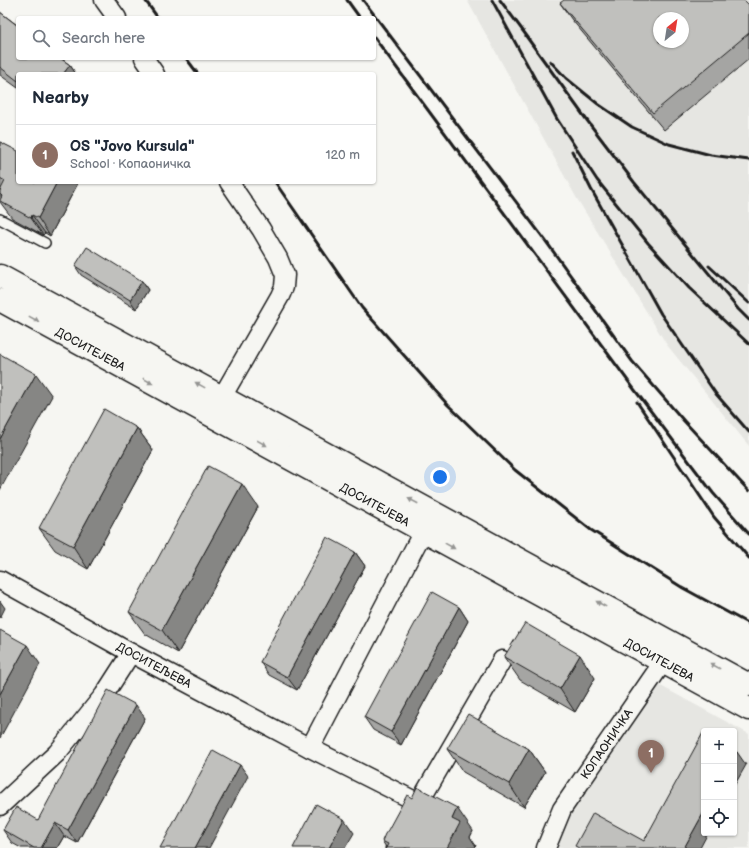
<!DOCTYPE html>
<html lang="en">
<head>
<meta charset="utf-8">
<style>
	body { margin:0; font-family:"Balsamiq Sans",sans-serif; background:#f2f2f3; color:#1f2937 }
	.controls { position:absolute; right:12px; bottom:12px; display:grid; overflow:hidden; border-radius:4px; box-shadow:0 1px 3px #0004 }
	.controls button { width:36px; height:36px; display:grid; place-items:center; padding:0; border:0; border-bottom:1px solid #e0e1e3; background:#fff; color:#1f2937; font:20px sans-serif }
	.compass { position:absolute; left:653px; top:12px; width:36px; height:36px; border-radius:50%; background:#fff; box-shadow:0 1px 3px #0004; rotate:30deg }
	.you { position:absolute; left:440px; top:477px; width:14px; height:14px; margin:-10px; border:3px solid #fff; border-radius:50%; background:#1a73e8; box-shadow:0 0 0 6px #1a73e833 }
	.badge { display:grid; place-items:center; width:26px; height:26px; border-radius:50%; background:#d1495b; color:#fff; font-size:13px; font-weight:700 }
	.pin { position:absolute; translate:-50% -33px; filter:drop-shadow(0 1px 2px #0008) }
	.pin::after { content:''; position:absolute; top:21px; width:14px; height:12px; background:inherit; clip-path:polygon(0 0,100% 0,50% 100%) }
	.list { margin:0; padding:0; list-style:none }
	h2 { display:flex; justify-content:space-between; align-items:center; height:52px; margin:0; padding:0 16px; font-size:17px }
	h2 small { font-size:13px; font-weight:400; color:#747a83 }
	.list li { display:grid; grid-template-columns:26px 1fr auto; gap:12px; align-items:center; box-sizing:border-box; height:60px; padding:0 16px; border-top:1px solid #e0e1e3 }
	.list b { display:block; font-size:15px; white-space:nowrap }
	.list p { margin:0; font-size:13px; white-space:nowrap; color:#747a83 }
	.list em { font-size:13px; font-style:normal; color:#747a83 }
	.icon { flex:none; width:22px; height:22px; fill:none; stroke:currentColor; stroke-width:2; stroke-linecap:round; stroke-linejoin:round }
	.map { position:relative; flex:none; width:749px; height:848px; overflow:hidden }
	.search { position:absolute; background:#fff; box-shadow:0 1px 3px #0004; left:16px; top:16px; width:360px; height:44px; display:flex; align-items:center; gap:10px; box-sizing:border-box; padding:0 14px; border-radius:4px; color:#747a83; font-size:15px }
	.panel { position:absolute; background:#fff; box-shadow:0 1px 3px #0004; left:16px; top:72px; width:360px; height:112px; border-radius:4px }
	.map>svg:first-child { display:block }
	.built { fill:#e6e6e2; fill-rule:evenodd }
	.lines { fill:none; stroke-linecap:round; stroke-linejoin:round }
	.service-casing { stroke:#1c1c1c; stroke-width:12 }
	.minor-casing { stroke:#1c1c1c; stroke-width:21 }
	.primary-casing { stroke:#1c1c1c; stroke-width:25 }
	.service { stroke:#f6f6f2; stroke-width:9 }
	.minor { stroke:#f6f6f2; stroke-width:18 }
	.primary { stroke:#f6f6f2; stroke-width:22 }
	.rail { stroke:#1c1c1c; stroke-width:3 }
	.wall { fill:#a5a5a3; stroke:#1c1c1c }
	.shaded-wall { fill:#868684; stroke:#1c1c1c }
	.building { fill:#c0c0bd; stroke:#1c1c1c; fill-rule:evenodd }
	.oneway { fill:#949492 }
	.labels { text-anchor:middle; stroke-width:4; stroke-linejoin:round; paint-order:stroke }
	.street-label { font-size:12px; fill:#1c1c1c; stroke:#f6f6f2 }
</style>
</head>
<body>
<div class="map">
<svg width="749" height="848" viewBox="0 0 749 848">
	<rect width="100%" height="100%" fill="#f6f6f2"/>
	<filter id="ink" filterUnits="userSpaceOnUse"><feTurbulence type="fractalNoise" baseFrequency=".025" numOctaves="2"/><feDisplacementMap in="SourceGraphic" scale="8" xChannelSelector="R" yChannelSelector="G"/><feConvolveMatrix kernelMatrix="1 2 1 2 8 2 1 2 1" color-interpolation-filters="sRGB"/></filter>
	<g filter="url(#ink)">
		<path class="built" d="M467,0H749V446L667,345L576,197ZM659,18H683V42H659Z
			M659,685L749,734V848H554L570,813ZM704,731H734V833H704Z"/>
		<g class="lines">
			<defs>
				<path id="service" d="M0,219L45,243"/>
				<g id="minor">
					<path d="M104,0L117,18"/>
					<path d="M144,58L155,74"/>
					<path d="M222,397L280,296L284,287L285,275L278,258L261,229L229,182"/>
					<path id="s1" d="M0,580L131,653L310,748L429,520"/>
					<path d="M310,748L419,803"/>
					<path d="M0,806L57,753L104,695L131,653"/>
					<path d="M395,848L419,803L502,660"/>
					<path id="s2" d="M546,848L562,809L663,662L669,651"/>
				</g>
				<g id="primary">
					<path d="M0,276L749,685"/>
					<path id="s3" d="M0,300L749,709"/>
				</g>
			</defs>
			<use href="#service" class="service-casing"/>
			<use href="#minor" class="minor-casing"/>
			<use href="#primary" class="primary-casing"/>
			<use href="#service" class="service"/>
			<use href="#minor" class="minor"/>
			<use href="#primary" class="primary"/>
			<path class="rail" d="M145,0L158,18
				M347,0L360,18
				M363,0L545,240L632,361L684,421L749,491
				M492,0L557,119L597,180L648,243L689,288L749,344
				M500,0L529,39
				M526,36L586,119L634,182L738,309L749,320
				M374,37L634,389L713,493L749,534
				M186,58L198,74
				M550,61L566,78L598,104L632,127L669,144L711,155L749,160
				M572,151L591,189L661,314L716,394L749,432
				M275,182L362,308L448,405L515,470L591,530L683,588L749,624
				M709,266L749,303
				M637,402L714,517L749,558"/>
		</g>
		<path class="wall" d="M560,3L749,5V59L664,130L572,20Z
			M0,12L70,65L76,74H18V88L0,75Z
			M0,142L77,185L50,236L45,233L43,235L12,218L0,202V200L1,197L0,195V191L1,190L0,189Z
			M75,266L142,281L148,290L136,309L81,275Z
			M137,428L153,450L88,569L55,550L39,528Z
			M258,507L178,653L145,634L129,612Z
			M355,552L365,566L297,690L269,675L260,662Z
			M459,607L468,621L401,745L373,730L364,717Z
			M504,657L595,678L575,712L520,680Z
			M145,718L77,843L64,836L57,848H21L12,843L3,830L38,820Z
			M447,749H529L545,772L524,807L463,772Z
			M473,831L470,837L476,846L386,847L382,841Z"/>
		<path class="shaded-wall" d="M70,65L76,74H63Z
			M57,182H75L77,185L50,236L38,218Z
			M32,215L45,233L43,235L31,218Z
			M142,281L148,290L136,309L130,300Z
			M36,374L52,396L0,490V439Z
			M137,428L153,450L88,569L73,546Z
			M242,484L258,507L178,653L162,630Z
			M355,552L365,566L297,690L287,677Z
			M0,601L5,608L0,618Z
			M459,607L468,621L401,745L391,732Z
			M27,645L40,664L0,738V694Z
			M580,655L595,678L575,712L560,689Z
			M136,705L145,718L77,843L68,830Z
			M529,749L545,772L524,807L509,784Z
			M737,752L746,765L734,786V757Z
			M240,765L248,776L209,848H195Z
			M457,808L473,831L470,837L476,846L474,848H447L452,819Z
			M704,812V833H708L700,848H684Z
			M344,819L354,833L345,848H329Z
			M55,823L64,836L57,848H41Z"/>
		<path class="building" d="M564,0H744L749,5V33L653,113L560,3ZM659,18H683V42H659Z
			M0,12L18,26V58H60L70,65L63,74H18V81L0,67Z
			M0,142L18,151V182H57L38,218L32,215L31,218L0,201V200L2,196L0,194V191L5,181L0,178Z
			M87,247L142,281L130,300L75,266Z
			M0,354L36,374L0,439Z
			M104,409L137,428L73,546L39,528Z
			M208,466L242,484L162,630L129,612Z
			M327,537L355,552L287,677L260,662Z
			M432,592L459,607L391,732L364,717Z
			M525,623L580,655L560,689L504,657Z
			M0,630L27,645L0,694Z
			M108,690L136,705L68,830L55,823L41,848H34L3,830L16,807L38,820Z
			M468,714L529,749L509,784L447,749Z
			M703,733H704V812L684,848H579L575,846L593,813L644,841Z
			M213,750L240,765L195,848H160Z
			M734,750L737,752L734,757Z
			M417,787L457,808L452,819L460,823L447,848H386L388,844L382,841L385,834L388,830L407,795L412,798Z
			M316,804L344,819L329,848H293Z"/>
		<defs><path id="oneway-solid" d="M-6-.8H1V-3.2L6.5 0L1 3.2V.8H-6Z"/></defs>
		<g class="oneway">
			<use href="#oneway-solid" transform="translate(34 319) rotate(29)"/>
			<use href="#oneway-solid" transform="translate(148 381) rotate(29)"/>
			<use href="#oneway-solid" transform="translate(200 385) rotate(-151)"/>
			<use href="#oneway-solid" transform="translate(262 443) rotate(29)"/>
			<use href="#oneway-solid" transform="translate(413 501) rotate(-152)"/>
			<use href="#oneway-solid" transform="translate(450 546) rotate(29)"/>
			<use href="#oneway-solid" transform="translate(601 604) rotate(-151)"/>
			<use href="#oneway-solid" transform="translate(715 666) rotate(-151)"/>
		</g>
	</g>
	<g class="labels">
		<g class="street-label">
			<text dy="4" stroke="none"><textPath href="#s3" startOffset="103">ДОСИТЕЈЕВА</textPath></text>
			<text dy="4" stroke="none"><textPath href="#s3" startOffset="427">ДОСИТЕЈЕВА</textPath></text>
			<text dy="4" stroke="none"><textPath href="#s3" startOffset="751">ДОСИТЕЈЕВА</textPath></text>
			<text dy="4" stroke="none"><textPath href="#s1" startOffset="176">ДОСИТЕЉЕВА</textPath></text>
			<text dy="4" stroke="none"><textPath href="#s2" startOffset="121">КОПАОНИЧКА</textPath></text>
		</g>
	</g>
</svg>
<div class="controls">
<button>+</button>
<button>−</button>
<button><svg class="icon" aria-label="locate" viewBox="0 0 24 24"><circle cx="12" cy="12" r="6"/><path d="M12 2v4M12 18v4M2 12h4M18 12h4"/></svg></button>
</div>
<svg class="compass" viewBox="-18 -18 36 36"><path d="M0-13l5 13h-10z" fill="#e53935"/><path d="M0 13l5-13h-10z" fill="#747a83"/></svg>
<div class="you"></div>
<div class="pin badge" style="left:651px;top:773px;background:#8d6e63">1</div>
<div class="search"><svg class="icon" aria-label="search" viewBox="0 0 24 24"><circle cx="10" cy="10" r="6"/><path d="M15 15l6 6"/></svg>Search here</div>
<section class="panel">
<h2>Nearby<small></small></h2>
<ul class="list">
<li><span class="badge" style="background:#8d6e63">1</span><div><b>OS &quot;Jovo Kursula&quot;</b><p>School · Копаоничка</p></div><em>120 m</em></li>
</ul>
</section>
</div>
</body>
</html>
